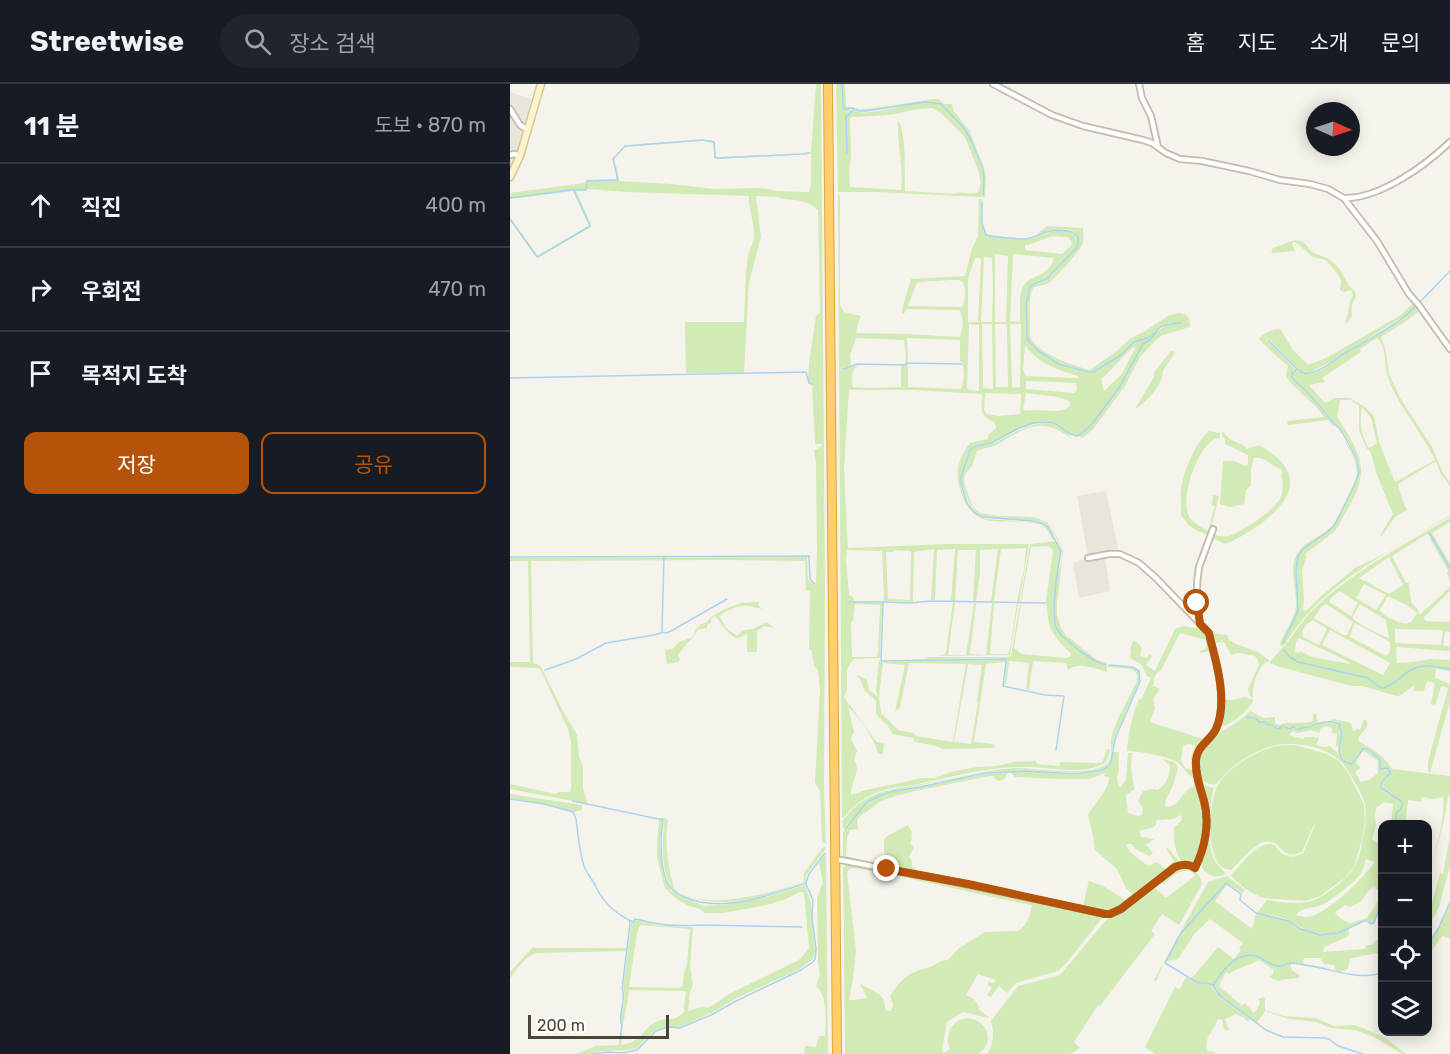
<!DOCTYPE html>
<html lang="ko">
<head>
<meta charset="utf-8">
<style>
	body { margin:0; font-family:Rubik,"Noto Sans KR",sans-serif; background:#20242c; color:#f1f3f6 }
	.controls { position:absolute; right:18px; bottom:18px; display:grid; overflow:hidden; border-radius:12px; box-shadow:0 3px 15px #0003 }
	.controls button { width:54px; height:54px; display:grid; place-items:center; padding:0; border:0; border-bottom:2px solid #363941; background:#171b24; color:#f1f3f6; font:30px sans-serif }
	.compass { position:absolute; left:796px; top:18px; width:54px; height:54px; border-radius:50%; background:#171b24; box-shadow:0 3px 15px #0003; rotate:93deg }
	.scale { position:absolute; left:18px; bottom:15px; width:141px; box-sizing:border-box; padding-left:6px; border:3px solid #4b4439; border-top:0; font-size:16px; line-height:21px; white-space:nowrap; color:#4b4439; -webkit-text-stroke:4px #fff; paint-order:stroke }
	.stop { position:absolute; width:18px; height:18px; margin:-14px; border:4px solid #b45309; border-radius:50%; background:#fff }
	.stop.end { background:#b45309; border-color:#fff; box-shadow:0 2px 6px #0008 }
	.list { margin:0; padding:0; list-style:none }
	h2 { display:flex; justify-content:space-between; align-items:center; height:78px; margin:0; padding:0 24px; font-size:26px }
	h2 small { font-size:20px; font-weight:400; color:#9ea1a6 }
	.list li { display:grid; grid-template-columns:39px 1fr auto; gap:18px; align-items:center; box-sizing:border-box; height:84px; padding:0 24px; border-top:2px solid #363941 }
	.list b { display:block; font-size:22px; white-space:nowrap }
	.list em { font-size:20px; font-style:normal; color:#9ea1a6 }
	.actions { display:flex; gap:12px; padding:18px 24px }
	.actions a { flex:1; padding:14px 0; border:2px solid #b45309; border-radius:12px; text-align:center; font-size:21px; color:#b45309 }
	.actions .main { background:#b45309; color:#fff }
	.icon { flex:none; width:33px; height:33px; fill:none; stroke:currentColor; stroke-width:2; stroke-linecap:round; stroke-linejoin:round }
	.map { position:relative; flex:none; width:940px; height:970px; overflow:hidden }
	header { display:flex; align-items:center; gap:36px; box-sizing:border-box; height:84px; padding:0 30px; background:#171b24; border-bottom:2px solid #363941 }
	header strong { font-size:28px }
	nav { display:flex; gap:33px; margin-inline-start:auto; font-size:21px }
	.search { width:420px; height:54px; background:#20242c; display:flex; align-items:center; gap:15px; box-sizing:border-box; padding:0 21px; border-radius:33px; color:#9ea1a6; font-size:22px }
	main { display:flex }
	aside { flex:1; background:#171b24 }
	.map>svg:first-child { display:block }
	.residential { fill:#eae5da }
	.green { fill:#d2eab5; fill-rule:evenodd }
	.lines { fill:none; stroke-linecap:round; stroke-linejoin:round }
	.stream { stroke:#a9d4f2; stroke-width:1.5 }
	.street-casing { stroke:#c2bbae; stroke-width:8 }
	.secondary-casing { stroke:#d6c79b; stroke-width:9 }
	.highway-casing { stroke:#e0a43c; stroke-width:10 }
	.street { stroke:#fff; stroke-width:4.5 }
	.secondary { stroke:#fff3cd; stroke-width:6 }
	.highway { stroke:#ffcf6e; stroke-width:8 }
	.route { stroke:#b45309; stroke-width:8 }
</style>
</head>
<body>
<header>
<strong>Streetwise</strong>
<div class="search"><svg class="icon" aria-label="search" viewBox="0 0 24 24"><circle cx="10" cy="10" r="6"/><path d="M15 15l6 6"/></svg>장소 검색</div>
<nav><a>홈</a><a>지도</a><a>소개</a><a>문의</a></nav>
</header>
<main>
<aside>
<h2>11 분<small>도보 · 870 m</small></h2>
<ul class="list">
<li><svg class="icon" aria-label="ahead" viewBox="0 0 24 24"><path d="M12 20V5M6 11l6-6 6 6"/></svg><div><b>직진</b></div><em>400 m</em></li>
<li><svg class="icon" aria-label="right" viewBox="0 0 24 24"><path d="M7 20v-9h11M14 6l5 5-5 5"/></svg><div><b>우회전</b></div><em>470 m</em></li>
<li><svg class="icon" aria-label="arrive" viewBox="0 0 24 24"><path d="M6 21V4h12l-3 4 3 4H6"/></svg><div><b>목적지 도착</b></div></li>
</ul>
<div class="actions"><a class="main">저장</a><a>공유</a></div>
</aside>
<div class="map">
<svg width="940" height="970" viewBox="0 0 940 970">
	<rect width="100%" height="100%" fill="#f6f3ec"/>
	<path class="residential" d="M0,8L21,15L19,35L7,77L0,88Z
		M596,407L609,469L595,473L600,507L569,514L563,479L578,473L567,412Z"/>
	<path class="green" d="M306,0H311L315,505L314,704L316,760L312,757L310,706L306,701L305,697L310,605L308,586L304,582L302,567L299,565L300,507L296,506L295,477L217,476L21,477L23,579L29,581L31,583L53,627L67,651L69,672L73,682V705L78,720L0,705V700L46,710L49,708H60L61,705V658L58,645L30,585L27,584L0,583V578H20L18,477H0V474L297,473L298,496L306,501L307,464L306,378L304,366L311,363L312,360H305L302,303L303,301L298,296L299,279L305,239L306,232L310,229L308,126C298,116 286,116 272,115L268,113L246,112L251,153L239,198L234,289H176L175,238H234C235,215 235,194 238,172C240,164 245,157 244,149C244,137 238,125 239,112L117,108L77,105V107H66L81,140V143L28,174L0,136V133L28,172L79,142V140L63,107L0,115V109L75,99L76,96L106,95V88L102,75L115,62L128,60L201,56L205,58L206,72L207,73L292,70L301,68ZM192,57L204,59V74L207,75L301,70V102L299,108L265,107L260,105L247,104L204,105L161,100L109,97L107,84L104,77L105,73L115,63Z
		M326,0H331L332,22L335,25C341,25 342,27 348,28C359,30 386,24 397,21C383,22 368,26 354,27C346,27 343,23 335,24L333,22L332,0H335L336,22L349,25H354L379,22L422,15H428L434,20H442L443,26L459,46L473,81L476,92L475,113H473C476,89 470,74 459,54L471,84L473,94L472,113L365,108H328ZM423,24L431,29L454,52L457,58L468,86L471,99L468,108C460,112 453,106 444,110L395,107C394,88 397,54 389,37L388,38C387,61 394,84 391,106L340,103L339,87L341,72L340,36L341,33C356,32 370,32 385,30C398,27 409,24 423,24Z
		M328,111H330V221L334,228L351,232L348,238L346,249L396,250L450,253C453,246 454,232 449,226L396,225L394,230L392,229V225L401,195L455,192L462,165L468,152L469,115H472L471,139L476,151C485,154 510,156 519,155C534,152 563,134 568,160L566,163L537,195L521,200L518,205L515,220L516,254L524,264L549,280L578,289H583L611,271L624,259L637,254L644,250L643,253C653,241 658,241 672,239H660L649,243L646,247L637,253L624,258L611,270L583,287L578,288L550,279L530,268L521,259L517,253L516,220L519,205L522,201L534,198L542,192L569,160C569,157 568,152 566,150C558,140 534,148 525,152L537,142L573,144C573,149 574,155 573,159C571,166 543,197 537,200C532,202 528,201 523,204C519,215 519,225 520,237C520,242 519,247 520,252C524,268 566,283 580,286L608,266L621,254L635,247L658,232L664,230L670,229L676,231L679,234L680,243L653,251L647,255L630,273L615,302L584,344L574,353L572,354L569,352L584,339L614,295C602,310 588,339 572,349C560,357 550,339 539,338C517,335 502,351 483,358C477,360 470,359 465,362C457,366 457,375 455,382C454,387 451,391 451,395C449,410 462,432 477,435L532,439L538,443L545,455L543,456L537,446L532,441C494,430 463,454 449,402C445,386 450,371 460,359L478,355V351L486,344L484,338C468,331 472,325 472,310L403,306H339L334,385L338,464L438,460H519L509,518H507L514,485L516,464L491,465L484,517L481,518L488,465L470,466V488L466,518L463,517L466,466H448L445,517H441L445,465L427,466L425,516H421L424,465L404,468L403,518L373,517L374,513L372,467L337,466L336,476L339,511L343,513L345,518L339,517V518L372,519L370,574L343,575L337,586V606L334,613L364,655L367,658L374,659L373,670H368C365,655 350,634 338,623L344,648L341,654L342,657L347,667L344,676C352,686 340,699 341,711L356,706L413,694H425L441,688L467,683L487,682L503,678L526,677L527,680L549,682L550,678L592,679L597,665H599L600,667C598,673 598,678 591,681C569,691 541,683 518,683C480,682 444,692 408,700C392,703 378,703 363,710C351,716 343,722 334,733H332ZM542,152L558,153L562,159L561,162L552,170L515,166V161L521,160ZM485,170L498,172L496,238H485ZM503,170L544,174C538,195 519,190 513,203C508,213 511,227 510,238L500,237ZM474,173L482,174L483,205L482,238H471ZM465,174H470L471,176L468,238H458V194ZM440,196H449L453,198L455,207L454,220L452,223L398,222L406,200L410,198ZM459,240L469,241V307L459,306L457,304ZM472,240H482L483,305L473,304ZM485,240H496L497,244L498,303H486ZM500,240H511L510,303L503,304L502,302ZM346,254L394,256L396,272L395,280L398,278L397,254L450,256V278H452C454,288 455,296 451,305L398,303V280L391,282V303L361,304L343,303C340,295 342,286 348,281L334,286V284L341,281L340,271ZM515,261C527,279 548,286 568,292V294L516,292L513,285ZM626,262L612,290L594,307L591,295C603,286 613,270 626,262ZM516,297L566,299L567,306L564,309L516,305ZM475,309L511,310L510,330L488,332L477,330L474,326ZM516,309L548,313L559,317L560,322C550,330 540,326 528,326C523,326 518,327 513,326ZM384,466L401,467L400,516L378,515L376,468H383ZM345,520L370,521L368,568L367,573H342L341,538L343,537Z
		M785,156C800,159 795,163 804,169C808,171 813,172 817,174C828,180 833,190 838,200C840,204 846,206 846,212C846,214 843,218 842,220C840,233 846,230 835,241L836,238V235C840,227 838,219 843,211L841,206L834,208L830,206L831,197L829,192L816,176L803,173L785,158L782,159L785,167C779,167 765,170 761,168L763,164Z
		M903,219L906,221L897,230L821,278L800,288L790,287L758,254L756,257L759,258L785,285L781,291V294L798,310L826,342H823L818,336L778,341L777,337L814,333C809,323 777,298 776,292C776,290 778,283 778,282L762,268L749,255C754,249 763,244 771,246L783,266L798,281L816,274L891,231Z
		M907,221L911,226L896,237L871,253L875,264L879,289L890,314L922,363L933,389L940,399V402L931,390L926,377L888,400L892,415L897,426L885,433L871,453L870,452L883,430L867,391L860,367L857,365L849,346V322L841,316H830L827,332C848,367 863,385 838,424C833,432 830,441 824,448L795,470L796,473L792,487L794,515L793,527L797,526L810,513L845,484L882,466L940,431V432C894,459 839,487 802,525C792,535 784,547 776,558H778C786,547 794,534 804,525C843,487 893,461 940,434V438L922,449L940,480V497L937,489L938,486L921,457L920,452L917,450L882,472L896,499H899L901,518L908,526L909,531L933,510L935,506H937L940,502V507L913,534L916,537L934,538L940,537V548L935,547L933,561L940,563V567L887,563L886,566L887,579L903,578L921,575L940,576V587L926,585L925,594L940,600V617L920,689L918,688V678L938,604L931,602L926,619L924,621L921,620L925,599L917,597L914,607H904V601L890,612H886L853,602H842L770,583L759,579L772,564L776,560V559L771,563L770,559C775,546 785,535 786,521C787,504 778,485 787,470C794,457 809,454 820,444C831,433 839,409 846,395C849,380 842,370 835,358H836L846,374L850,387L848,375L833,348L799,309L783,295L782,291L786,286C791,289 795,290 800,290C810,288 820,279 829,274C855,258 886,243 907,221ZM867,254C877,263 874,278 877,290C887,322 911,346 925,376L885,398L869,358L864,332L855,323L840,314H825L815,319L799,301L815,298L812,294L851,268L850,265ZM852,323L861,334L867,359L859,364C851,352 849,337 852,323ZM879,473L893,501L879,510L849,494ZM854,500L876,511L866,526L846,514ZM830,507L848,519L841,532L819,518L823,512ZM877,513H879C889,517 899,521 907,529C900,543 894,541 882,535C876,532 873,531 870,526ZM816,520L843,538L837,551H833L804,534L811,523ZM850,520L876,536L879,554C866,549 853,543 842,534ZM803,536L817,545L809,561L793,553C790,546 797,539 803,536ZM845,539L880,558V568L876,572L840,553L843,542ZM885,545L928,546L933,547L931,561L885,559ZM820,546L880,579L873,591L812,561ZM789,554L839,578L840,580L802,573L790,567L789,569L785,568L786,558Z
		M661,267L665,268C662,274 658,278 655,284C651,291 654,286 652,293C650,303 634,321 625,325L644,293V288Z
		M541,339C548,342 557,347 561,354C538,338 526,338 501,352C496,355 490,359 484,362C478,364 473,364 467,367L462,382L456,389L454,395L455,402L463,423L470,429L488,432L524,433L537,438L548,455L553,468L547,518V531L551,544L556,551L578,569L587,576L597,579V588C584,585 569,577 558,586L556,579L523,577L519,606L516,605L519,579L499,577L496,601H494L497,578L495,574L371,576L414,575L420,573H499L501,572L502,566L510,519H511L504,564L512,570L556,574L561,572V570C543,550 537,547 537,519L536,518L543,466L538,462L521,463L511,518H510L520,460L546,457L551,467L548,490C550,484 552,476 552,470C552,461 539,440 531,437L479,434C464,431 461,422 455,409C454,404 451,400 452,395C452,391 455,387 457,382C458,377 458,369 462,365C468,360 477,362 484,359C505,349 516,339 541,339Z
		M699,347L710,349V354C689,354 669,416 679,432C682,439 692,443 698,447L705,422L702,421L703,411L709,412L699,452C692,449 682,445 677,439C675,436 673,433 671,431C672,423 670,415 671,407C673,388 685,359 699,347Z
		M712,347L721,356L733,361L737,365L749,361C761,368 775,378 779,391C788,421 738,450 716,460L702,454L704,451C708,452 713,453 718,452C732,448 765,426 771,413C774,406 772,396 771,389L773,390L771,385C762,382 754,372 744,374L741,385V401L736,406L734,420L720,423L710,420L713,377H724L735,382L738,380V371C730,368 723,363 715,360V355L712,353Z
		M249,518L248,521L252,525C232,519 227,521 209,532L216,544L227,552L234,546L243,545L257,538L264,544L254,542L247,547V568H237V550C233,551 231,554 227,554C220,554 210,537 205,532L201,535V539L197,541V544L188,546C183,555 174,562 168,571L170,575L169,578L157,580L155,566L162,565L169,558L183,553L186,545L191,540L195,539L203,532L215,525L232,519Z
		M443,518H445L438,571H456L464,519H466L460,570L476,571L482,519H484L480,570H498L500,566L507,519H508L500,571L428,572L434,571L436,568Z
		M673,542L692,545L699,555L702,567L691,569L690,567L696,564V556L670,549L651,586C643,590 645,596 643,602L650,605L643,615L645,625L640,638L696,656L685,668L684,678H682L681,674L685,661L679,660L673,661L671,676L675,684L685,687L687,696C677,692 673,681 665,677C655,672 628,667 617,667C618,650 622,631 629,615L631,616L641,594L637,592L632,581L620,574L621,567L620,564L624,556C631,562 633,562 630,572L637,574L639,570L642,572L636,581L645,587L665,545Z
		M700,549L717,551L719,556L726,560L748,568L760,577L758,578H755C746,591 742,598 743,614L740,612L738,605L749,581L747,574L743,571L728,569L721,571L714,558L703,559Z
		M494,575L495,578L476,580L464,658L482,660L485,661L483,664L433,665L423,661L405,658L403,654L382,650L378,642L366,630V617L354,606L350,595L345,590L357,596L359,606L368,613L366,606L369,576L370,578ZM373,579L395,581L385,627L390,624L399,579L456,580L443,658L406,652L404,649L388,646L371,629L369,613ZM458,580L472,581L467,617L468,619L461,660L444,658Z
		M598,582L623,583L629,587L630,597L604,655L600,678L598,681L592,685L566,689L516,686L475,688L376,708L357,718L333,745C333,742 332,739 333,736C333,736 339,729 339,729C360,704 394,704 423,698C450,693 477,686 504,684C526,684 579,693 595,681C604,675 600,664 601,656C603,641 620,612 627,597V590L624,587L620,585L598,583Z
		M735,613L744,616C736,628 728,635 715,642L711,640L710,637L713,616H723Z
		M740,627L754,634L765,633V639L768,641C779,637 792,641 803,637V630H806L808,639L787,646L785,643L779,645L773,641L768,644L764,641H758L755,637H750L747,634L736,633L747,635L749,638H754L758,642H764L768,645L773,643L779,646L784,644L787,647L796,643H800C807,638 821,637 829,640L828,643L832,648L829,664L826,662L827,650L822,649V644L816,642L811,644L809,649L801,646L787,649L783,647L779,651L793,655L795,653H804L809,654L806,661L815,663L820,662C823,666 825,666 828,669C832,672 833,677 838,680C845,680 848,671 852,666L854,664L857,665L869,677V685C874,685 877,684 879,689C874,693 870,698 871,704L874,708L891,717L892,723C886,728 885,732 887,740H881L883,720L874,718L866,724L865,731L866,742L862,755L872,762V814L864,838L861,840L857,836L853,837C845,840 836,846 828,848C806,854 796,846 779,836C770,831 757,831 747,829L757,816C769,818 785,820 797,818C808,816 817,809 825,803C845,788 849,777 853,753C855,743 857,732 855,721C854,714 850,707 846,701C842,694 839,687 834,681C821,665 795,659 776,660C750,661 722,680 706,700C700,701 693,699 690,693C689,693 688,685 688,684C684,651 724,647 740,627ZM854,667L868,677V689L859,696L851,698L846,690V687L851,684L846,679L851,669ZM856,775L865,778C848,799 828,819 805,831C799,834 792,833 786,831C793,822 802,825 811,821C820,818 843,799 849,792C853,788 854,781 856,775ZM864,803L870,807L871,813L857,834L841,839C835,838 827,833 825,828L835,821L840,823C844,821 849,819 852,816C857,810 857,806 864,803Z
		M823,635L841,639L843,647L847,645L850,646L854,635L857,637C859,645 852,647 849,653V658C862,664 874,672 882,685L940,692V711L938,712L934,736L922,782C926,763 936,731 933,713L922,715L912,713L911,718L898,716L895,740H888L887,730C889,724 896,724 891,716L872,704L875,693L880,689L877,684H870V676L858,664L854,663L840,679L835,678L830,667L833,647L829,643L830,639L828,637H820Z
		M785,661L817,670L829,677L837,687L854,720L855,735L852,756L844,783L835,794L810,812L796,817L754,814C742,811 730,801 721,792L723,789C733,779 748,755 765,761C771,772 782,776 793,769L805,741H804L792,768C770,778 771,753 754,758C743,761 730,778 721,786C693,786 698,715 709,699C718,684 745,668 762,663C770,661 778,661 785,661Z
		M603,668H609C608,674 609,679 609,684C608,694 605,693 610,704L616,695L618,669H622L621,683L624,704V706L616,711L618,729L627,732L632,731L633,724L628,717L633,707L644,705L647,706C656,702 660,691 660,682L653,675L664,678L668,683C667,688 665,693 664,698C662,707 655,713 655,722L658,723L666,720L677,706L684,702V698L688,700L694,724V757L686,777L682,779L672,778C665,769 663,754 664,744L672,736L671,731L663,735L648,736L646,737V741L644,743L629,747L631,753L644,755L636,761L643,769L640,772L625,765L622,760H618L616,761L620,768L638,782L647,778L655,785L664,777L656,765L658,764L669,778L665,779L607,826L600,829L357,779L333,773V748L352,724L358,719L376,709L475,690L516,687L566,691L586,688L593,686L599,682ZM499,689H501L505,693L549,695H579L596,689L594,692L599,693C598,708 585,718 578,731L583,751L585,766L607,785L616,804L622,810L615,816L593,802L579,797L573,822L407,786L402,782V777L399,773L404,763L400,759L403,753L401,752L402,749L398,741C393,744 380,750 376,753C370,760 379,771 370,776C361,781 345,774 336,772L337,754L340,746L348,745L347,736L353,729H355L369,718L385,712L405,707L479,692H484V694C488,698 491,697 495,694L496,691Z
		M691,698L697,702L704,704C699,720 696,761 704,775C707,781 712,785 716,790C706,795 696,792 691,781L697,757V724Z
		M0,710L72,721V726L64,728L34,720L0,714Z
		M147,734H154L158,736C154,759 158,782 164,804C189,830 264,808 294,798V789L313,763H315V766L297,790L295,798C258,811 221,825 182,814C174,812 164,808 160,800C150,780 153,757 154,736Z
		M149,736H153L150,757L153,784L156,795L161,807L174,814L195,822L211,821L258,813L295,801L301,818L305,867L303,875L290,885L227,914L201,929L170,943H160L148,946L143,948L127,964L120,966L91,967L78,970H66L86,962L108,961L112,941L110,939C111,928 117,914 113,905L121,839L124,838L125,836L148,841L174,843H182L183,844L180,883L183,900L180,908L178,927L195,922V924L200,923L221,909L287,877L291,874L299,864L295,818L293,808H290L276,815L257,821L213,829H195L190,825L177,821L164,813L155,804L147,774V759ZM130,841L180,845L177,881L174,888L173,901L170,904L119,903L127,849ZM119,906L175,907L176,909L174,922V928C163,939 160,932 148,937C132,943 134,958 112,961C110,946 118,922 119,906Z
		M940,751V782L929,823L918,844V824L921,822L930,789L933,790Z
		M316,769L318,970H294L295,962L306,963L309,952H315C315,937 319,913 306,902L310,891L308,878L307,814C310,809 310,804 313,799L309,779Z
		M337,780L433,797L593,833L558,877L548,887L506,899L497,909L489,902L481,913L477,911L482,904L478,901V898L484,899L486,896L468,890L456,911L464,915L469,923L468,925L479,933L478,934L453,928L437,938L432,966L434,969L440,965C437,959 437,953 440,946C455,917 496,948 469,970H335L333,783ZM342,784C403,793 462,810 522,821C521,831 516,842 508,847L475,848L448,865L438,876C430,876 427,880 420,883C398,889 393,893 380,912L383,921L382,925L380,927H377L375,924C376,909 362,907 350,900L357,914L343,916H339L343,894L346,866L337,790L339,785Z
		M676,783C685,785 691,791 692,800L669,841L652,830L641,847L645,850L590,922L588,921L564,958L570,964L561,970H477C484,959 484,949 481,937L508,902L550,891L597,835L611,829L644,803L656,814L685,792L681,787C669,785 662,792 654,800L650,798L665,786Z
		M717,792L735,806L732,809L719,800L731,811L717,801L705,817L742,845L746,830C757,832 771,832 780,838C800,850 816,857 839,844V851L837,853L814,863L813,868L854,865L857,861H862L866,856H869L870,858L872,857V870C861,868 851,874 840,874L838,885L829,888L826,887L824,881L814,880L810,874H794L793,877L794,880L814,883L816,884L780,879L782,886L790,892L789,894L777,895L768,897L759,893L763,890L764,886L749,876C739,882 728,883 719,890L716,888L709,902L732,922L734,919L741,925V926L743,929L747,926L750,918L748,915L753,913L755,915V926L773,932L805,934L824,942L845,941L874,953L896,970H892L864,953L845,946L821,944L806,938L779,935L755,927L747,939L710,912L703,902L699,898L688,899L681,895L708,863L724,875L731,866L729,864L733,859L700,835L683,851L682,854L668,875L654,878L646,897L644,896L698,798Z
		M940,819V855L936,853L932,852L918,872V861L928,845Z
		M23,863L26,864H117L116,867L27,869C15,872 8,884 0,894V888Z
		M676,893L688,900L698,899L710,913L740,936L737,937L733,933L726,930L715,935L719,946L717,947L714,945L712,935L707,936C704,948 694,952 697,967L705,968V970H645L635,963L665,903L670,905Z"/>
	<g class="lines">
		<path class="stream" d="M332,0L333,22L335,25L342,24L344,25
			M337,70L336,33L344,25L348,27H356L415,18L431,20L452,42L459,52L472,83L474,94L473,111
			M0,114L61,106H76L77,97L108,96L103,75L115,62L192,56L204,58L205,73L207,74L292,70L299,69
			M472,119V139L476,151C485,153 506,155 515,155C525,154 532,148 542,147C554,145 573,146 567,163L537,195L521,201L519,205L516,220L517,254L520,259L530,268L549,280L578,288H583L611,271L624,258L637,254L646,248
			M0,135L27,173L80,142L64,107
			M910,218L940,187
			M758,256L787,285C791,288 794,290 799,289C809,288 824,277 832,271C857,256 885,243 906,222
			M334,285L347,280L394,281L398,279L452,280
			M0,294L296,288L299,299L302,300
			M920,450L940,484
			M0,473L299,472L300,495L305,500
			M339,518H373L371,577L495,575L496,578L493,602L535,611L554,612L546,666
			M373,518L399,519L421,517L536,519
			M152,547L154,473
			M773,559L788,527L786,486L788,472L793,465L817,448L824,442L845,400L849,389L847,375L832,348L798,309L782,294V290L787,285
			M774,566L780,573L788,578L858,594L871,604C884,603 892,589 905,584C916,580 929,583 940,585
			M596,581L587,578L570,567L551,551L545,542L544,522L546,497L551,467L538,443L532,439L523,437L472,433L465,429L457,419L453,406L451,398V393L455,383L460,366L466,362L481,359L509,344L524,339L539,338L546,340L560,350L567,352L571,350L583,339L610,302L633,260L640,256L650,243L661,240L671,239
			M35,586L66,575L96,559L144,551L151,549L152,548L156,549L161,547L217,515
			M737,633L747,635L749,638H755L758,641H762L768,645L773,642L779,645L784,643L787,646L796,643H800C807,638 822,636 830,640L829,643L832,648L829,667L832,675L835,678L841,680L854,664L858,665L870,676V685L877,684L880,689C875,693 871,697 871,704L891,717C895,724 889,725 886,730L887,740
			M0,715L34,720L63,728L66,735C68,750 69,767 74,782C77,790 83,796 86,803C94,820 106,830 123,838L125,835C132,836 137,838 144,839C159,842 173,842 189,841L292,843
			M63,717L153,736C150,754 149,790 161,804C165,809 171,812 177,814C213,829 261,811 296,799L299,790L315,769
			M335,745L357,718L376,709L384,707L410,703L475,689L516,687L566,690L592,686L599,682L601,678L605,655L630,598L629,587L623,583L599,581
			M918,860L928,845L940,818
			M702,901L698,899H688L655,879L671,849L716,799L731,810L730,816L746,829L779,837L791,845L810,851L828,849L854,837H857L861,840L864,839L872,816
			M110,955L112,942C107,930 117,917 112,905L120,839L119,836
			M81,970L98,968L113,969L127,966L146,947L158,943L170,944L201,931L226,917L291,886L303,878L305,875L306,865L302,832L303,816L296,800
			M853,970L828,962L819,955L814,954L773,953L756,946L710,912L703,902C711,888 726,867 746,872C753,874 759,881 767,882C772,883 776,880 780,879C785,879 790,880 794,881C821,884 846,897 872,889"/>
		<defs>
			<path id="street" d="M483,0L542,31L573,42L633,56L642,59L656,69L670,75L692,77L739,87L770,96L800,100L818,105L832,113L836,117L867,157L899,210L908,220L940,265
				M629,0L632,14L641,32L648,63
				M0,25L10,41L18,46
				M0,71L4,70L10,72
				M834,114C869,115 915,82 940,58
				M690,539C686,521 686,501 689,483L703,445
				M325,775L435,796L595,830H600L611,825L665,783C672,780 679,780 685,784C695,764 700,739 694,717C690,703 685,690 686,676C687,662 700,657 706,645C718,619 707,580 700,554L699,549L646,494L629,479L610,470H599L578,474"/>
			<path id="secondary" d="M0,93L10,72L31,0"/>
			<path id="highway" d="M318,0L327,970"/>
		</defs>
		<use href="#street" class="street-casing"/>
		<use href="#secondary" class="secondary-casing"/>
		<use href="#highway" class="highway-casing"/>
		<use href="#street" class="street"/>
		<use href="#secondary" class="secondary"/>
		<use href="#highway" class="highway"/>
	</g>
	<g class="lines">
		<path class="route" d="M377,785L458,800L595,830H600L611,825L665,783C672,780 679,780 685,784C695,764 700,739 694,717C690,703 685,690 686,676C687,662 700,657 706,645C718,619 707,580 700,554L699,549L690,540L687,519"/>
	</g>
</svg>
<div class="controls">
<button>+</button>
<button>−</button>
<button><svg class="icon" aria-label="locate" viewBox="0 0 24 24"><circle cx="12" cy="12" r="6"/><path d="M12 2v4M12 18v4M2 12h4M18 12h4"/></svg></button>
<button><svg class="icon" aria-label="layers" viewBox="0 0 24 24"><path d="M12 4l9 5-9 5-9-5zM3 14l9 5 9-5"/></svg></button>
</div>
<svg class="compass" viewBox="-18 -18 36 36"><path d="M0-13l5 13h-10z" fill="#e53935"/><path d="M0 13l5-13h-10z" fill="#9ea1a6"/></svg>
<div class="scale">200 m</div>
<div class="stop" style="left:687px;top:519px"></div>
<div class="stop end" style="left:377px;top:785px"></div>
</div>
</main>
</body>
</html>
